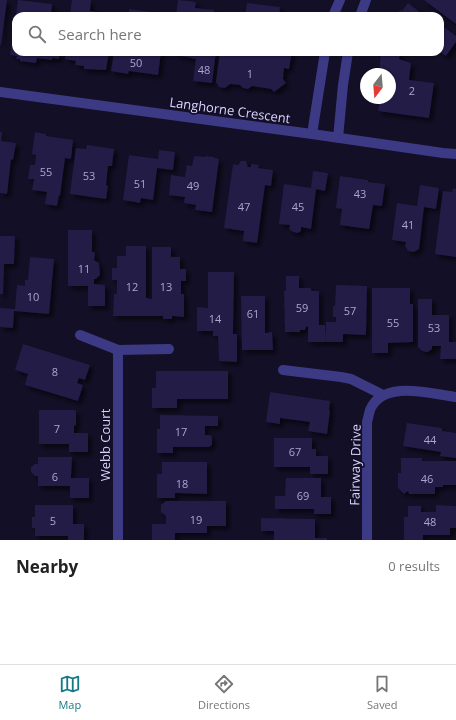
<!DOCTYPE html>
<html lang="en">
<head>
<meta charset="utf-8">
<style>
	body { margin:0; font-family:"Open Sans",sans-serif; background:#f2f2f2; color:#222 }
	.compass { position:absolute; left:360px; top:68px; width:36px; height:36px; border-radius:50%; background:#fff; box-shadow:0 1px 3px #0004; rotate:196deg }
	.list { margin:0; padding:0; list-style:none }
	h2 { display:flex; justify-content:space-between; align-items:center; height:52px; margin:0; padding:0 16px; font-size:17px }
	h2 small { font-size:13px; font-weight:400; color:#767676 }
	.icon { flex:none; width:22px; height:22px; fill:none; stroke:currentColor; stroke-width:2; stroke-linecap:round; stroke-linejoin:round }
	.map { position:relative; flex:none; width:456px; height:540px; overflow:hidden }
	.search { position:absolute; background:#fff; box-shadow:0 1px 3px #0004; left:12px; right:12px; top:12px; height:44px; display:flex; align-items:center; gap:10px; box-sizing:border-box; padding:0 14px; border-radius:12px; color:#767676; font-size:15px }
	.sheet { height:124px; background:#fff }
	nav { display:flex; justify-content:space-around; align-items:center; box-sizing:border-box; height:56px; border-top:1px solid #e0e0e0; background:#fff; font-size:11px; color:#767676 }
	nav a { display:grid; justify-items:center; gap:2px }
	nav .on { color:#137a85 }
	.map>svg:first-child { display:block }
	.building { fill:#241b47; filter:url(#shadow) }
	.lines { fill:none; stroke-linecap:round; stroke-linejoin:round }
	.minor { stroke:#3d3a85; stroke-width:10 }
	.labels { text-anchor:middle; stroke-width:3.5; stroke-linejoin:round; paint-order:stroke }
	.number-label { font-size:11px; fill:#aca6d1 }
	.street-label { font-size:13px; fill:#d9d4ff; stroke:#130f26 }
</style>
</head>
<body>
<div class="map">
<svg width="456" height="540" viewBox="0 0 456 540">
	<defs>
		<filter id="shadow"><feDropShadow dx="3.5" dy="3.5" stdDeviation="2" flood-color="#0009"/></filter>
	</defs>
	<rect width="100%" height="100%" fill="#130f26"/>
	<path class="building" d="M0,0H7L1,45H0Z
		M18,0L52,4L51,16H16Z
		M72,0H91L90,11L96,12L95,16H70Z
		M178,0L196,2L195,8L214,10V16H170V14L176,15Z
		M424,0H456V24Z
		M247,3L280,7L279,16H245Z
		M408,3L425,16H396L400,10L402,11Z
		M129,9L166,14V16H128Z
		M15,22L16,52H60L59,59L52,58V60L37,58L36,63L20,61V59H16L17,56L10,55Z
		M440,24L456,36V42L446,56L440,52Z
		M66,52H109L106,70L84,69V66L75,65L76,61L65,59Z
		M130,52H161L158,75L129,71L128,74L111,71L114,53L130,56Z
		M176,52H216L212,83L193,81L196,59L176,55Z
		M220,52H241L255,54V52L273,54L274,52H292L289,69L284,68L283,79L286,83L274,92L271,89L252,86L248,89L243,88L240,85L230,84L225,88L219,87L216,82Z
		M381,52H401L399,59L411,63L409,80L434,83L429,118L378,111L380,98H390V74H379Z
		M0,132H2L1,141L16,143L13,160L11,159L7,194L0,193Z
		M35,132L46,134V136L73,140L71,159L65,158L60,196L59,195L57,206L45,204L47,192L32,190L34,179H28L30,165H35L36,155L32,154Z
		M87,145L114,149L112,166H108L106,185L108,186L106,199L70,194L76,148L86,149Z
		M159,150L175,152L173,170L157,168L153,200L141,198L140,203L123,200L129,155L158,159Z
		M194,156L205,157V156L214,157L215,158L219,159L212,212L195,210L196,205L184,203L185,197L169,195L171,175L185,177L187,165L192,166Z
		M241,161H246L248,167H251V164L259,165L258,168L273,170L271,186L265,185L257,243L243,241L244,231L224,228L233,164L238,165Z
		M313,171L328,173L325,191L316,189L311,229L301,227V231L298,233L293,232L289,229L290,225L279,224L284,184L311,188Z
		M340,176L368,180V182L385,184L382,206L373,205L369,229L340,225L342,209L336,208Z
		M420,185L439,188L436,209L424,207L419,249L414,252L408,251L405,246L406,242L392,240L397,203L417,206Z
		M453,188L456,189V257L435,254L443,191L452,192Z
		M68,230H92V252H95L94,260L99,263L100,275L96,279H94V284L105,285V306H88V286H68Z
		M0,236H15L14,264H4L3,294H0Z
		M126,246H146V298H149V316H113L114,294H117V280H112V268H117V256H126Z
		M152,247H171V257H180V269H186V281H181V294H184V317L172,316V319H163V316H149V299H152Z
		M30,257L54,259L49,314L14,311L13,328L0,327V308L15,309L17,285L25,286V280H28Z
		M208,272H234L233,334H237V362L219,361L218,336H213V331H197V307L208,308Z
		M286,276H299V288H311V291H319V325H325V342H308V326L306,327L305,330H300V332H285L284,291H286Z
		M336,285L367,286L366,335L343,334V342H325L326,322H336V317H333V306H335Z
		M372,288H410V304H413V342L388,343V353H372Z
		M241,296H265V333L272,332L273,350H242Z
		M418,299H432V315H449V342H456V359H440L441,346H432V349L428,352L422,351L418,347Z
		M23,344L90,365L85,380L79,378L77,383L83,385L78,401L25,385L28,374L15,370Z
		M156,371H228V399H177V408H152V388H156Z
		M270,392L330,401L329,410H330L327,434L308,431L310,422L280,418V424L266,422Z
		M39,410H76V425L74,426V433H88V452H69V444H39Z
		M160,415L218,416V426H205V435H210L212,437V445L209,447H173V453H157V429H160Z
		M407,423L442,428V431L456,433V458L440,456L441,452L403,446Z
		M274,438H312V449H316V456H328V474H310V467H274Z
		M38,457H72L71,478H89V498H70V486H38V476H35L31,472V467L35,464H38Z
		M401,458H422V461H456V485H443V487H435V494H409L408,491L404,494L398,488V473H401Z
		M162,462H207V494L175,493V498H157V474H162Z
		M286,478H321V497H331V514H314V509H275V496H285Z
		M166,501H226V526H207V533H175V540H152V524H166V516L161,512V505Z
		M35,505H73V524H84V540H68V536H35V528H32V517H35Z
		M436,505L456,506V528H450V535H423V540H404V517H408V506H421V512H436Z
		M261,518L315,519V538H327V540H274V531H261Z"/>
	<g class="lines">
		<path class="minor" d="M333,16L340,0
			M360,16L366,0
			M0,92L312,134L443,153L456,154
			M312,134L325,52
			M338,138L343,85L348,52
			M80,335L118,350L169,349
			M283,370L341,377L351,379L383,395
			M118,540V350
			M367,540V422C368,418 369,414 370,410C383,379 431,394 456,397"/>
	</g>
	<g class="labels">
		<g class="number-label">
			<text x="136" y="67">50</text>
			<text x="204" y="74">48</text>
			<text x="250" y="78">1</text>
			<text x="412" y="95">2</text>
			<text x="46" y="176">55</text>
			<text x="89" y="180">53</text>
			<text x="140" y="188">51</text>
			<text x="193" y="190">49</text>
			<text x="360" y="198">43</text>
			<text x="244" y="211">47</text>
			<text x="298" y="211">45</text>
			<text x="408" y="229">41</text>
			<text x="84" y="273">11</text>
			<text x="132" y="291">12</text>
			<text x="166" y="291">13</text>
			<text x="33" y="301">10</text>
			<text x="302" y="312">59</text>
			<text x="350" y="315">57</text>
			<text x="253" y="318">61</text>
			<text x="215" y="323">14</text>
			<text x="393" y="327">55</text>
			<text x="434" y="332">53</text>
			<text x="55" y="376">8</text>
			<text x="57" y="433">7</text>
			<text x="181" y="436">17</text>
			<text x="430" y="444">44</text>
			<text x="295" y="456">67</text>
			<text x="55" y="481">6</text>
			<text x="427" y="483">46</text>
			<text x="182" y="488">18</text>
			<text x="303" y="500">69</text>
			<text x="196" y="524">19</text>
			<text x="53" y="525">5</text>
			<text x="430" y="526">48</text>
		</g>
		<g class="street-label">
			<text transform="translate(230 110) rotate(8)" y="5">Langhorne Crescent</text>
			<text transform="translate(105 445) rotate(-90)" y="5">Webb Court</text>
			<text transform="translate(355 465) rotate(-89)" y="5">Fairway Drive</text>
		</g>
	</g>
</svg>
<svg class="compass" viewBox="-18 -18 36 36"><path d="M0-13l5 13h-10z" fill="#e53935"/><path d="M0 13l5-13h-10z" fill="#767676"/></svg>
<div class="search"><svg class="icon" aria-label="search" viewBox="0 0 24 24"><circle cx="10" cy="10" r="6"/><path d="M15 15l6 6"/></svg>Search here</div>
</div>
<section class="sheet">
<h2>Nearby<small>0 results</small></h2>
<ul class="list">
</ul>
</section>
<nav>
<a class="on"><svg class="icon" aria-label="map" viewBox="0 0 24 24"><path d="M3 6l6-2 6 2 6-2v14l-6 2-6-2-6 2zM9 4v14M15 6v14"/></svg>Map</a>
<a><svg class="icon" aria-label="directions" viewBox="0 0 24 24"><path d="M12 3l9 9-9 9-9-9zM9 14v-3h6M13 9l2 2-2 2"/></svg>Directions</a>
<a><svg class="icon" aria-label="saved" viewBox="0 0 24 24"><path d="M7 4h10v16l-5-4-5 4z"/></svg>Saved</a>
</nav>
</body>
</html>
